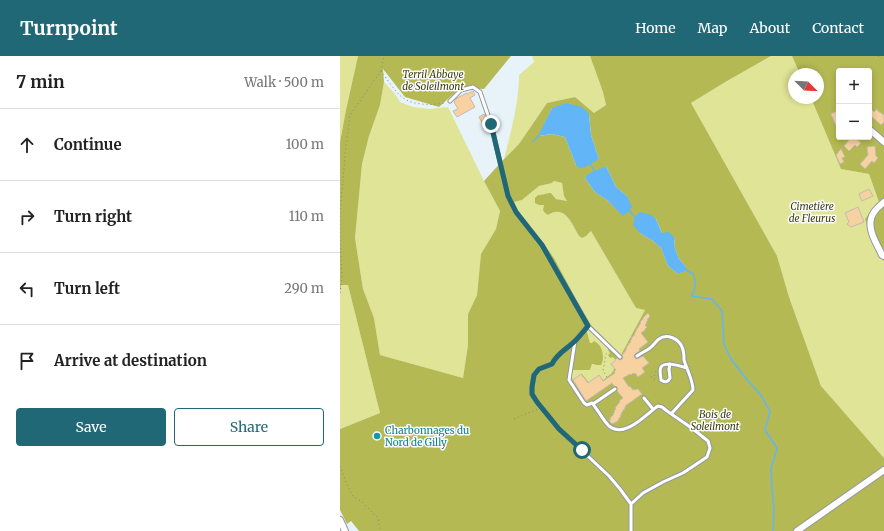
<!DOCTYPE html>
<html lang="en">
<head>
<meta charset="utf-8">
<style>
	body { margin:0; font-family:Merriweather,serif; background:#f2f2f2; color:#222 }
	.controls { position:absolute; right:12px; top:12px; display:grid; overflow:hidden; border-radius:4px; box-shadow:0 2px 6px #0003 }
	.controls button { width:36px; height:36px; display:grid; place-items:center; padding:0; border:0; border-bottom:1px solid #e0e0e0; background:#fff; color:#222; font:20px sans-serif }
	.compass { position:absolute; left:448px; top:12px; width:36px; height:36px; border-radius:50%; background:#fff; box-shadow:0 2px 6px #0003; rotate:114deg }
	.stop { position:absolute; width:12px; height:12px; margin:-9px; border:3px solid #206876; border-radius:50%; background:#fff }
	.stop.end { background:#206876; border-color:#fff; box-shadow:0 1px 4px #0008 }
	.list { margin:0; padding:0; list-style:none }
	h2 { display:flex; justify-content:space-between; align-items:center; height:52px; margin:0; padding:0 16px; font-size:17px }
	h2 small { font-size:13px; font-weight:400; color:#767676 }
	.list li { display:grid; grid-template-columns:26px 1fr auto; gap:12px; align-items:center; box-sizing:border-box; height:72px; padding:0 16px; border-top:1px solid #e0e0e0 }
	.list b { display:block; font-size:15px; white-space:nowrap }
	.list em { font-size:13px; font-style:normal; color:#767676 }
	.actions { display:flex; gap:8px; padding:12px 16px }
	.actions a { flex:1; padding:9px 0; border:1px solid #206876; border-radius:4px; text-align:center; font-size:14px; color:#206876 }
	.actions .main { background:#206876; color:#fff }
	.icon { flex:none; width:22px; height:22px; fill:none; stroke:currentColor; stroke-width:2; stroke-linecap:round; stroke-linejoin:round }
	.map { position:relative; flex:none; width:544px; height:475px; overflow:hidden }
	header { display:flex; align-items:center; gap:24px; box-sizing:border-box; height:56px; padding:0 20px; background:#206876; color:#fff }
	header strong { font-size:19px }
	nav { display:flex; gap:22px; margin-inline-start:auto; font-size:14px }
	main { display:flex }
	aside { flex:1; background:#fff }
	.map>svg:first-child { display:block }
	.green { fill:#dfe496 }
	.forest { fill:#b4b953; fill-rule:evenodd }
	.water { fill:#62b5f7 }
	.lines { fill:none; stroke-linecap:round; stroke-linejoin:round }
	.stream { stroke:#62b5f7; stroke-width:1.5 }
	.building { fill:#f8d1a1; stroke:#c2bbb2 }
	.lane-casing { stroke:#9099a0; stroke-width:5 }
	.street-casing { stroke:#9099a0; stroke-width:8 }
	.path { stroke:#80878b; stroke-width:1; stroke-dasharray:1 3; stroke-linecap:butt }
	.lane { stroke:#fff; stroke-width:3 }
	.street { stroke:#fff; stroke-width:6 }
	.route { stroke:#206876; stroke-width:5 }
	.culture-dot { fill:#0f9aa8; stroke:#fdfdfd; stroke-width:1.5 }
	.labels { text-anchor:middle; stroke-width:3; stroke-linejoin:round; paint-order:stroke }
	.park-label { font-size:10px; font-style:italic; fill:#3c3f14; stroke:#fdfdfd }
	.culture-label { font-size:10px; fill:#0d838f; stroke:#fdfdfd; text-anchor:start }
</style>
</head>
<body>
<header>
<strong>Turnpoint</strong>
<nav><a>Home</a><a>Map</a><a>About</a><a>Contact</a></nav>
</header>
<main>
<aside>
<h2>7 min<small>Walk · 500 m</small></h2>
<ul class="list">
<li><svg class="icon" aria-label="ahead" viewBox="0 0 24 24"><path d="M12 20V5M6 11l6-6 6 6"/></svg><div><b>Continue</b></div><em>100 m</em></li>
<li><svg class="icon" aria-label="right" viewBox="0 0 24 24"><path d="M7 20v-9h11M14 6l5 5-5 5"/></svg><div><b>Turn right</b></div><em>110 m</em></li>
<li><svg class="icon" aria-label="left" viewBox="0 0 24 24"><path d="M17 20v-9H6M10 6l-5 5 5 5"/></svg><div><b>Turn left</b></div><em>290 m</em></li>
<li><svg class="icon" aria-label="arrive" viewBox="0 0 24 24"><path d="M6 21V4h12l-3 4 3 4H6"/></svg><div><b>Arrive at destination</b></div></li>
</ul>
<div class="actions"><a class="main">Save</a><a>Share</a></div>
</aside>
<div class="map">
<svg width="544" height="475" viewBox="0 0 544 475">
	<rect width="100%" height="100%" fill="#e8f2f9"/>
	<path class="green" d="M0,0H18L6,54L0,86Z
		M192,0H250L263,36L266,49L254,57L235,41L207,47L179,88L164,103C171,75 179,47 179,19L194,6Z
		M431,0H452L460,18H454V42H471L501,113L529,118L539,146L540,202L544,205V402L481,330L449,241L437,200L351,47L387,25Z
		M44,26L55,38L60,46L73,51L89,53L108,51L144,125L160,155L156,173L141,198L137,239L128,258V289L123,322L40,299L34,262L23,233L15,182L22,108L29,80L40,49Z
		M214,125L222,127L224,139L227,145L216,143L211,137L202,139L204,148L208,159C225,148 232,168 239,180L242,182L246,180L251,175L296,252L305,254L281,300L251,269L235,241L214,202L205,189L180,159L173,146L182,144L199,130L212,127Z
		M1,229H8L40,357L0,373V237Z
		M248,271L269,292L271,297L276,305L275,312L274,315L272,317L263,324L259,319L249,327L232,325L231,314H250L252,308L263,300L260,291L252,287H250L246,272Z"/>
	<path class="forest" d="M18,0H171L144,33L120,32L99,51L65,41L43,13L44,26L40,49L29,80L22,108L15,182L23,233L34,262L40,299L123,322L128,289V258L137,239L141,198L156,173L160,155L144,125L164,103L179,88L207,47L235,41L254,57L266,49L263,36L250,0H431L387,25L351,47L437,200L449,241L481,330L544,402V475H19L11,465L7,468L0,454V373L40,357L8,229H1L0,237V86L6,54ZM212,52L249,58L251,79L259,103L236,109L225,81L212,78L199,80ZM266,110L276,131L287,140L283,159L267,144L255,136L245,122ZM214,125L222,127L224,140L227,145L216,143L211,137C207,137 203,139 198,139L195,142V147L199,149H204L203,154L205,157L208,159C225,148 232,168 239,180L242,182L246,180L251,175L296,252L305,254L281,299L251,269L235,241L214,202L205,189L180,159L174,146L182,144L199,130L212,127ZM316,163L322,177L334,181L335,193L339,203L346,211L338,218L328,210L321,192L313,185L300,177ZM248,271L269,292L268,294L270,297L268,299L270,302L273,301L276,305L275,312L273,314L274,315L272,316V317L263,324L259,319L249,327L242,318L232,324L231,314H250L252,308H254L256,309H261C265,302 263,289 254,285L252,287H250L246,272Z
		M452,0H544V205L540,202L525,163L539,146L529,118L501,113L471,42H478V18H460ZM499,15H529V81H499Z"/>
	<path class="water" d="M226,47L242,51L249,58L251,79L259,103L245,111L239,112L236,109L225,81L212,78L198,80L212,52Z
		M266,110L276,131L287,140L292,151L289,155L283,160L267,144L255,136L245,122L248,118Z
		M300,156C318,160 315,162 322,177L329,176L334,181L335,193L339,203L346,211V214L338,218L328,210L321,192L313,185L300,177L293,169L295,161Z"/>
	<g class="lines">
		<path class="stream" d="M193,85L199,80
			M250,107L255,116
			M288,153L296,162
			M346,214L353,218C357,226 355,232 352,240L372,243L382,255L384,288L391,303L404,320L420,338L430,355L425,374L437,392L431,413L432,433L434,453L433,475"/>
	</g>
	<path class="building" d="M133,35L135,39L130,42L135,51L117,61L113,55L118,53L114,46L117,42L127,37V38Z
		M529,51L534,56L537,53L538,55L544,59V66L541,69L529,58Z
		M497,55L499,59V77L491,58Z
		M144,58L147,67L144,70L139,61Z
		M506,81H514L521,87L517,91L515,89L509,95L504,90L509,84Z
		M535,90L536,100L538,102L534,107L532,105L525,113L520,108L528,99L527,91Z
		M501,93L505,101L502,102L504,106L500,108L496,99Z
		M529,133L533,140L522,145L519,138Z
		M518,151L524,166L511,171L507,168L509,166L505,157Z
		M308,257L310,260L307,264L308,265L306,266L307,267L305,269L307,271L305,273V274L301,277L308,286L299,293L300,295L295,298L294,300L295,302L297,303L303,300L309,307L302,312L305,316L298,321L295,317L293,318V317L291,319L290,318L283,322L289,331L290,330L293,334L298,333L302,338L285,350L286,351L284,352L285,353L283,354V355L281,357L282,358L280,359L281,360L278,364V365L272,368L269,364L271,363L270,362L274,358L273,357L275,356L274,355L276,353L275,352L278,348L280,346L279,345L283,342L277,335V331L274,330L272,327L246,345L233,324L241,318L248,327L259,319L263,325L275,317L274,316L276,314L271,308L275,305V304L277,302L280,304L282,303L283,301L282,299L284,297V296L286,295L285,294L287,293L286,292L289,288V287L291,286L290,285L292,283L291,282L293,281V280L295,279L294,278L296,276H295L297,274L296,273L298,272V271L299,270V269L301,267L300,266L303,263V262Z"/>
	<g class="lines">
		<defs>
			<path id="lane" d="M110,45L121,34L133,31L140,36L151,68L168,140L176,156L202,189L248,270L280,301
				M248,270L235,285L229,324L244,347L247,349L252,347C258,354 263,364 269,370C285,383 306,358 318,350L322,351L327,355L353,373L368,385L370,392L367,401L343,417L323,426L303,437L291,448
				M235,285C227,292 217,298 212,308L199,313L194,319L192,331V339L197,346L219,373L269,420L280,433L291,448V475
				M297,300C301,297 306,295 310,292C314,289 316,285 319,283C327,277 339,283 342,291C344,295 344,300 344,304C347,314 353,324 353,334L331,358
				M330,308L329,313L330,322C328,326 325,327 321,324C321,321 319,314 321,311C325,305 341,310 347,312
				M304,342L313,353
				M253,348L275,333"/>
			<path id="street" d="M529,73L544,86
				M544,146C539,150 532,156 531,163C528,175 537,188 542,199L544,200
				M0,464L5,475
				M457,475L544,414"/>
		</defs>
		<use href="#lane" class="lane-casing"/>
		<use href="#street" class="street-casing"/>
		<path class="path" d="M538,0L544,4
			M41,15L44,0
			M0,237L2,221L0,180V157L6,89L10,59L41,15C47,23 55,36 63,42C75,50 93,49 106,47
			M316,315L315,319L311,321L317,325
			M267,321L263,315L266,298L268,296
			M174,363L198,353
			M0,410L6,426L13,440L22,446L38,462L40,475"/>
		<use href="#lane" class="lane"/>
		<use href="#street" class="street"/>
	</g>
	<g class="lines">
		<path class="route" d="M151,68L168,140L176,156L202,189L248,270C244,275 240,280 235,285C227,293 217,297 212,308L199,313L194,319L192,331V338L197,346L219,373L242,394"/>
	</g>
	<circle class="culture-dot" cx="37" cy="380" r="4"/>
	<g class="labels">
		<g class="park-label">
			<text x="93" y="22">Terril Abbaye<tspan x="93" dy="12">de Soleilmont</tspan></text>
			<text x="472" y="154">Cimetière<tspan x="472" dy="12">de Fleurus</tspan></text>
			<text x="375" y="362">Bois de<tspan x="375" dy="12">Soleilmont</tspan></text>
		</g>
		<g class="culture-label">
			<text x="45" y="378">Charbonnages du<tspan x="45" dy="12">Nord de Gilly</tspan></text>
		</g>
	</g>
</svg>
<div class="controls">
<button>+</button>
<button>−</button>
</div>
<svg class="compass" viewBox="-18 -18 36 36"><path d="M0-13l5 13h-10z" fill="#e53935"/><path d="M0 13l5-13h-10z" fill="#767676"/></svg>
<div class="stop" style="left:242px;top:394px"></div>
<div class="stop end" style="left:151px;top:68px"></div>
</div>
</main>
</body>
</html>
